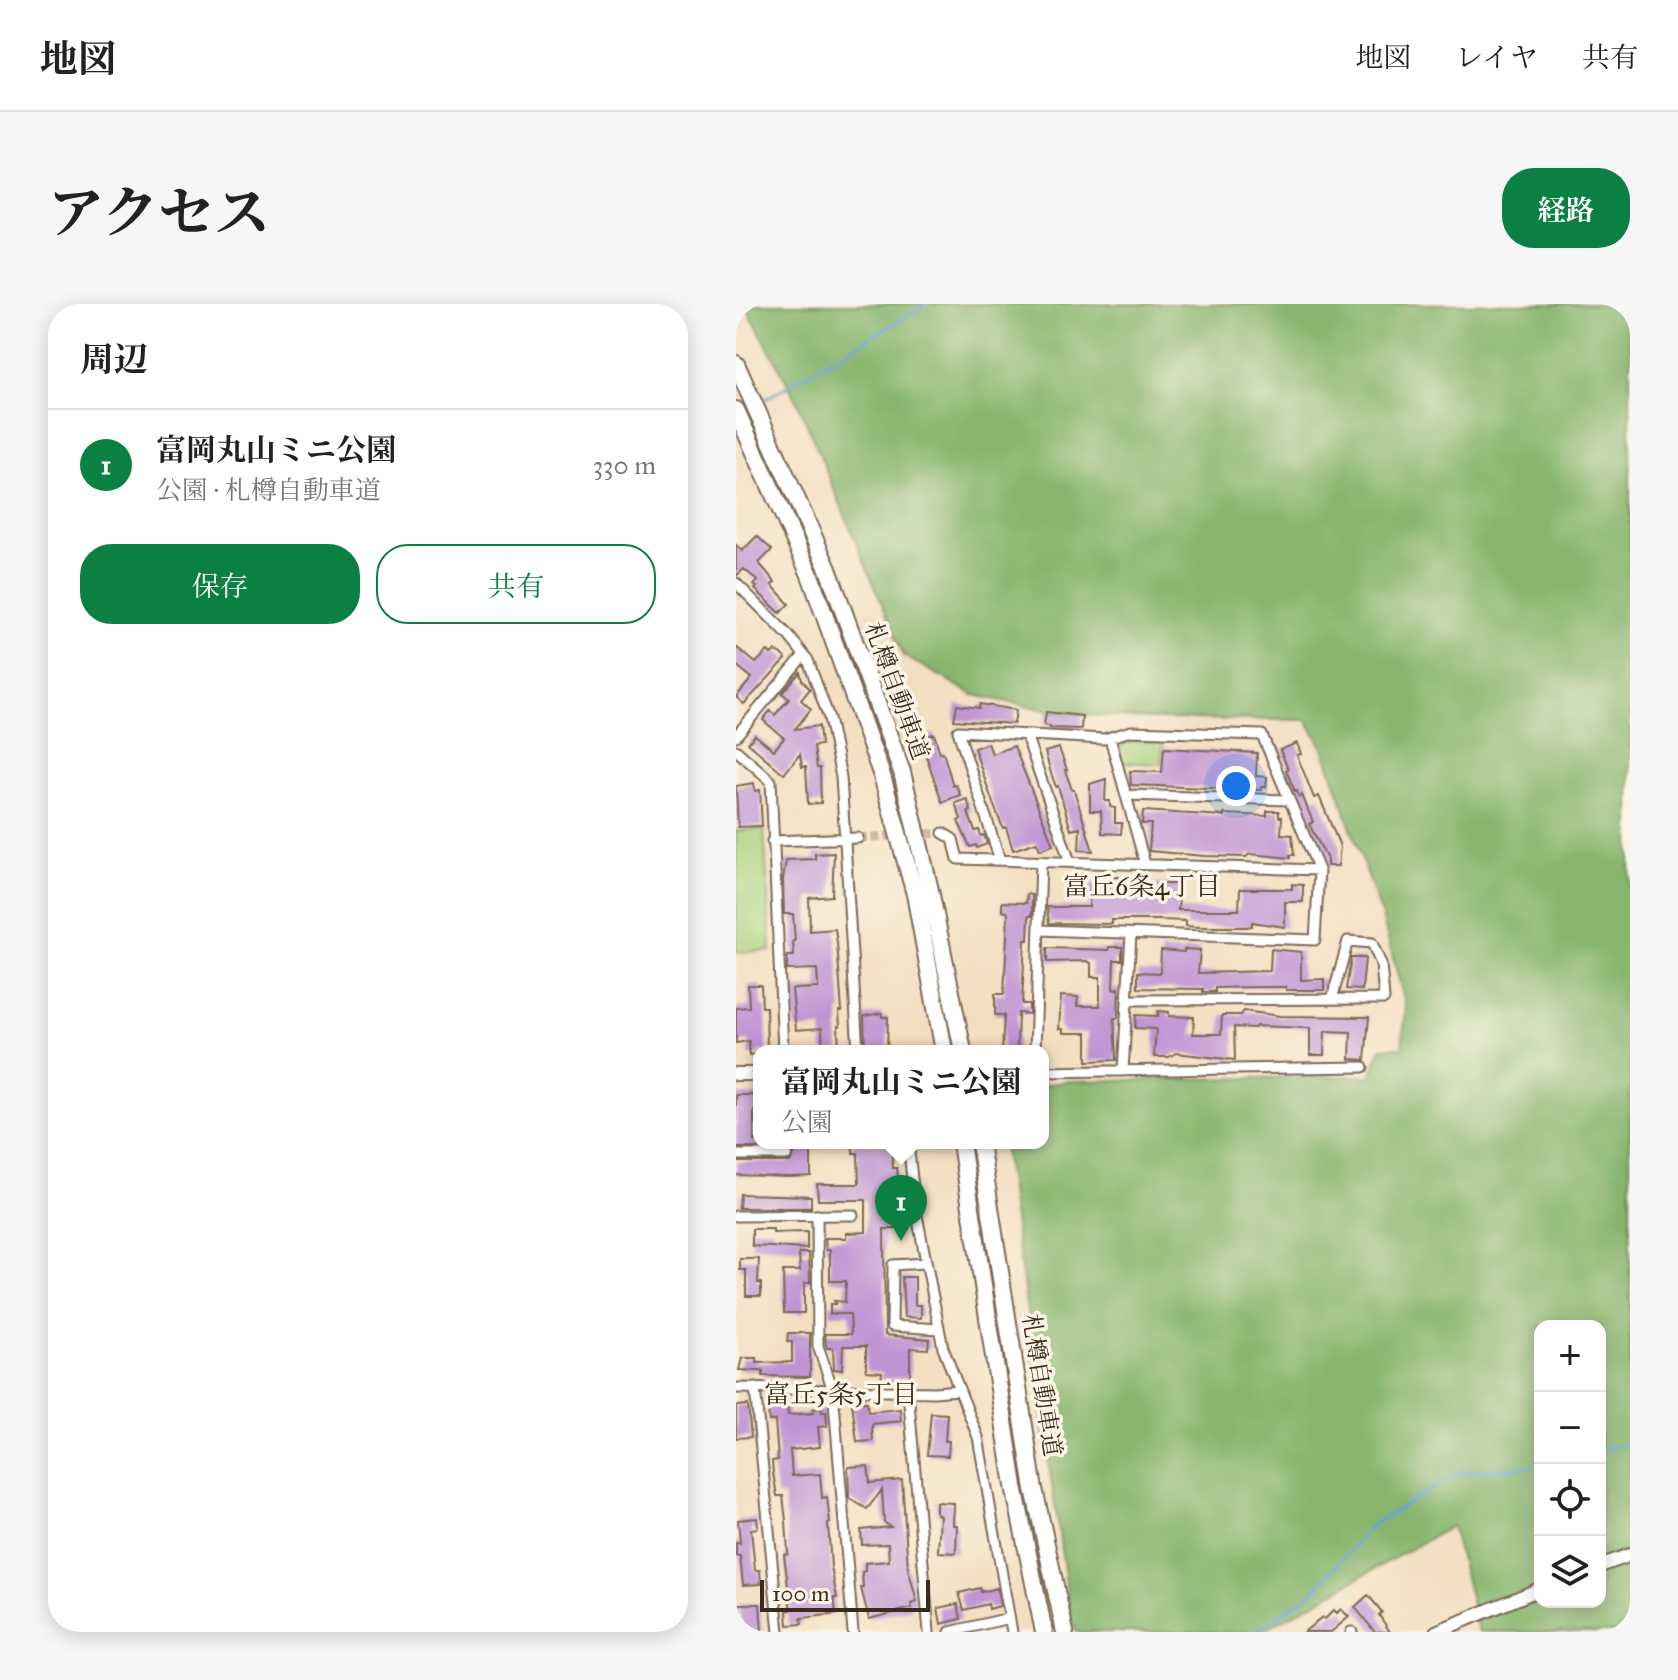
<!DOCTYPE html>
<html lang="ja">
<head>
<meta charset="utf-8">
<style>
	body { margin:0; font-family:"IM FELL Great Primer","Noto Serif JP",serif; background:#f6f6f6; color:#222 }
	.controls { position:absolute; right:24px; bottom:24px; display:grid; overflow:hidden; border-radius:16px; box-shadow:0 4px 20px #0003 }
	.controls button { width:72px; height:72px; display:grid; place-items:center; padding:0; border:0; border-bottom:2px solid #e0e0e0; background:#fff; color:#222; font:40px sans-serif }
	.scale { position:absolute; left:24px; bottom:20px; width:170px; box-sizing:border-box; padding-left:8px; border:4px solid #3b2a1e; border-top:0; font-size:22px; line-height:28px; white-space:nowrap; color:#3b2a1e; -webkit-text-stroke:6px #fcf5e5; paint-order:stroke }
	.you { position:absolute; left:500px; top:482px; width:28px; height:28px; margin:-20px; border:6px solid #fff; border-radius:50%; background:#1a73e8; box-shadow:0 0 0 12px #1a73e833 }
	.badge { display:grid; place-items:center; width:52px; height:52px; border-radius:50%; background:#0b8043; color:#fff; font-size:26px; font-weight:700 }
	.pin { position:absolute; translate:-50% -66px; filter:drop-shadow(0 2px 4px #0008) }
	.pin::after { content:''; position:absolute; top:42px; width:28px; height:24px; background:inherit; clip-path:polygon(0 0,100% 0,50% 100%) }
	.popup { position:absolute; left:17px; top:741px; width:296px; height:104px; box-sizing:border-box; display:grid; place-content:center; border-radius:16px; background:#fff; filter:drop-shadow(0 2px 6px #0005); font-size:26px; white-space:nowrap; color:#767676 }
	.popup b { font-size:30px; color:#222 }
	.popup::after { content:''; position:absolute; left:50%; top:100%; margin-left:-16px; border:16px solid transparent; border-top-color:#fff }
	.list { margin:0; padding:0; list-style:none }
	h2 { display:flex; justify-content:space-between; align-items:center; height:104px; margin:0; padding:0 32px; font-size:34px }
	h2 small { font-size:26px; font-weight:400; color:#767676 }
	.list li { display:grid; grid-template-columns:52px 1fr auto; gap:24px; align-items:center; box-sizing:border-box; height:112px; padding:0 32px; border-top:2px solid #e0e0e0 }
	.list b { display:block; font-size:30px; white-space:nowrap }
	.list p { margin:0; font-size:26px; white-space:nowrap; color:#767676 }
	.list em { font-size:26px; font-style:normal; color:#767676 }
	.actions { display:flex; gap:16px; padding:24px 32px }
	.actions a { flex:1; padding:18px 0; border:2px solid #0b8043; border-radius:32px; text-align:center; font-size:28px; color:#0b8043 }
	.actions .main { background:#0b8043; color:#fff }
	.icon { flex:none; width:44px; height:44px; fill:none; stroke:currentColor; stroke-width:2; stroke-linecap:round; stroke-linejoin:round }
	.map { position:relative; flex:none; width:894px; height:1328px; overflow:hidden; border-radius:32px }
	header { display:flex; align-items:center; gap:48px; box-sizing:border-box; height:112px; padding:0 40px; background:#fff; border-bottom:2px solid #e0e0e0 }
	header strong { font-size:38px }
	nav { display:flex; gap:44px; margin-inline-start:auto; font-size:28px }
	.intro { display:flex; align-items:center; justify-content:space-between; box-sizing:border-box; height:192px; padding:0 48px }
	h1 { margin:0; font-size:56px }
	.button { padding:20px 36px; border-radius:32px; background:#0b8043; color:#fff; font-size:28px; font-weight:700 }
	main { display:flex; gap:48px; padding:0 48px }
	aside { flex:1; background:#fff; border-radius:32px; box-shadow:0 4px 20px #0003 }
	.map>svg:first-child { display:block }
	.green { fill:#aad37e; stroke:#727e4e; stroke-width:2 }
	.forest { fill:#87b56d; stroke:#617046; stroke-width:2; fill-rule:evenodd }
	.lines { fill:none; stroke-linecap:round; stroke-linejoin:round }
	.stream { stroke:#67a0d6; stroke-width:3 }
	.building { fill:#bf94d4 }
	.minor-tunnel { stroke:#cebaa0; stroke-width:9; stroke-dasharray:9 4.5; stroke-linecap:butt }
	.minor-casing { stroke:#7b6957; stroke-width:13 }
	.tertiary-casing { stroke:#7b6957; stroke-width:16 }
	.motorway-casing { stroke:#7b6957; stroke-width:20 }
	.minor { stroke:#fff; stroke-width:9 }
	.tertiary { stroke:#fff; stroke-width:12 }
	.motorway { stroke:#fff; stroke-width:16 }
	.labels { text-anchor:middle; stroke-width:7; stroke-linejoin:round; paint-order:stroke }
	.street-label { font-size:24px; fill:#3b2a1e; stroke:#fcf5e5 }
	.neighbourhood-label { font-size:26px; fill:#3b2a1e; stroke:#fcf5e5 }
</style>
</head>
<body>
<header>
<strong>地図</strong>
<nav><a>地図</a><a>レイヤ</a><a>共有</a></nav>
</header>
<div class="intro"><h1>アクセス</h1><a class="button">経路</a></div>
<main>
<aside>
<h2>周辺<small></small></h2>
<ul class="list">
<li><span class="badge">1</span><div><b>富岡丸山ミニ公園</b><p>公園 · 札樽自動車道</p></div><em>330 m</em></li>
</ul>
<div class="actions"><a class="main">保存</a><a>共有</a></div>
</aside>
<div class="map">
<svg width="894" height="1328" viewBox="0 0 894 1328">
	<rect width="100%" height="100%" fill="#fcf5e5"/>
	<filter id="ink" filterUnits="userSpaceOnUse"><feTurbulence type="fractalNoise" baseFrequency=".0125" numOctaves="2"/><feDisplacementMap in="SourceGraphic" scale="16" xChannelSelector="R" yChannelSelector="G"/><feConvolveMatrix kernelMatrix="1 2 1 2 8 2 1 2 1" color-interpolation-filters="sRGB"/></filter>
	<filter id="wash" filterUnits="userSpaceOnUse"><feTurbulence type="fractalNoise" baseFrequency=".006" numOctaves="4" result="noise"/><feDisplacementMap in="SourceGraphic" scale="32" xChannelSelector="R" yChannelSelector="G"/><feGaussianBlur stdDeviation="1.8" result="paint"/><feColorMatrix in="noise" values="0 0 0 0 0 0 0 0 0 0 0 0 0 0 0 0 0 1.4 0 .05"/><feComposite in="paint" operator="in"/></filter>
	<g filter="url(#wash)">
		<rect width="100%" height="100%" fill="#f3dec0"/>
		<path class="green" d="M403,437L427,438L425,460L386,458L383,448L388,439Z
			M28,525L35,647L0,648V527Z"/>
		<path class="forest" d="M9,0H894V1328H743L716,1222L525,1328H340L335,1314L267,839H307V781L333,777L635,772L645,744L666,743L670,703L646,612L587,444L571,416L413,415L324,409L238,391L168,352L62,99ZM804,1022H864V1298H804Z"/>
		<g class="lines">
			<path class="stream" d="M29,95L191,0
				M864,1146L894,1139
				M518,1328L577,1288L636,1221L721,1170C748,1163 777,1168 804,1160"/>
		</g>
		<g id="blocks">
			<path class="building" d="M21,232L36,246L23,259L39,278L36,281L53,300L44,309L19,285L21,283L18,281L22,277L8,265L0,272V241L6,247Z
				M0,343L20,359L32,347L35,350L39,347L44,349L50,355L8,400L0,393L16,374L0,361Z
				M64,368L66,376L74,385L65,396L75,405L59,425L83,422L85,441L78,442L81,464H84L85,499L72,500L70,462L66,463L64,450L48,470L12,439L19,431L38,446L48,434L27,416L34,407L39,411L53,395L46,389Z
				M244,400L280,406L278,420L218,416L221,401L243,404Z
				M310,408L346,412L345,425L314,424V422L308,421Z
				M198,430L204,449L207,448L217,482L220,481L224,491L206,498L184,434Z
				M252,439L256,450L278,442L317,541L304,546L301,538L277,546L270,523L267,524L258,502L238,444Z
				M561,439L565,450L561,451L578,494L583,492L604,542L602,562H591V555L573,520L577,518L566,491L563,493L561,487L559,488L550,466L552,465L544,446Z
				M323,444L331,466H329L336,486H338L357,547L343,546L344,524L335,526L322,482L320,483L315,469L309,448Z
				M428,444L521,449L520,472L531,473L530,483H525V486L395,481L394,467L426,468Z
				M370,475L369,497H374V503L379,504V519H386L385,530L366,529L365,507H354V480Z
				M18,479L19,487L24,486L26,522L2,523L0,482Z
				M231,495L235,507L232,508L239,527L243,526L245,532L248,531L251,540L241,544L240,541L234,543L222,517L225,515L219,499Z
				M407,507L488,512V510L531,512V507H543V513H546L545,530L556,531L558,551H554V554L514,550L510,553L468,552L413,547L415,520H406Z
				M98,549L96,592L73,594L74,627L99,625L101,639L106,707H103L104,722H102L103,747H87L86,724L60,726L56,685L82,684L81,665L51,666V652H58L57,637H59L57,610H48L47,575L50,556L79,555V550Z
				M374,573H383V592L396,578L399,582H407L410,579L415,584L420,580H444L442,606H503L504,585H556V580L567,581V598H549V623L516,618V622L510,623H461L450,622V617L423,616H376V620L313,619L311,603H353L354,580H357V576L374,577Z
				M291,590L296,591V612H293L292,636H289L286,700H293V710L282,709L281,747H266L268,711H259V690H268L272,611L271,608L266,607V598L290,599Z
				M373,643H386V656H378L377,685L383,684L382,714H378L380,756L351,757V729H327V725H323L325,692L342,693L341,702H364V673H355V659L351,657L311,658V644L373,646Z
				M448,645L464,646L462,669L534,667L535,645L565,648V676L588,675V686H550V683H525L479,684V688H467V685L402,684V668L424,669L425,646L448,648Z
				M615,654H629L626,686L610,685Z
				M12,681H25L26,703H30L31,747H23V750L13,751V737L0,739V704L13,703Z
				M422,707L433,708V712L458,713L457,730H485L486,711H505L508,707L544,712L633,713L629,756L614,755L615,728L589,727L588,751H574V724L520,722L519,724L498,723L499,756L440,749L433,753H418L420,725L399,724L400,711L422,712Z
				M146,709V713H152L151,747H129L128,712Z
				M0,791H23V805L18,806V837L43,839V844H0Z
				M58,839H75V872L54,873L0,871V858H54L58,851Z
				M117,839H155L157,864H161L164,893H149L145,899L149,907L167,909L168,921H160V925H148L149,1031L193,1035L192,1045L174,1044V1072L168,1074L145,1075L146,1068L130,1067V1042H107L106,1066L98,1065L97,1044H91L90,1041L89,1030H115L114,1010H94V1000H99L98,997L109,998L110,977H94V946H90L89,934H110V929L130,928V896H82L81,880H123L122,849H117Z
				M4,890L75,892V904H3Z
				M16,925H37V929L71,928V945L16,942Z
				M63,949H73L74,979H68V1009H48L47,967H64Z
				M4,955H23L22,979H25V992H10V966H4Z
				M166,973H179V1001H185V1014L168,1013Z
				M52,1029H74V1073L27,1072V1067L3,1066L6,1054H21V1059L56,1058V1038H51Z
				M131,1098L132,1108L164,1105L165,1117L136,1120L137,1137L121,1138L116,1099Z
				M12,1101L15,1133L0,1134V1102Z
				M51,1101L52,1111L77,1109V1105L85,1104L86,1108H90L91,1122L82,1123L84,1143L54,1146L56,1172L84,1170L86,1194L91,1193L94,1219H92L95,1263L101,1294H98L100,1310L65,1314L66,1320L52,1321L51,1307L55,1306L48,1251L52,1250L50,1217L47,1192H41L37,1169L36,1157L42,1156L39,1117H33L32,1102Z
				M195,1109L211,1110L209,1137H213L212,1152L191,1151Z
				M132,1162L134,1179L166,1176L172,1264L181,1298L175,1300L176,1304L133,1315L125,1284H127L126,1268L129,1267V1259L153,1257L152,1240L126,1241L125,1226L155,1223L148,1218L146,1186L131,1205L113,1194L112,1163Z
				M200,1198L218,1199L217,1221H221L220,1249L202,1248L204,1212L200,1209Z
				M21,1214L22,1224L15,1225L19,1266H24L25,1280L7,1281L4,1252H0V1239H4L2,1216Z
				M244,1284L245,1288L261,1284L264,1302L253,1305L252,1300L228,1306L223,1289Z
				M632,1291L646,1308L643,1311L654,1328H639L619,1303Z
				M3,1300H24L26,1328H8Z
				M222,1300L225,1315L205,1320L202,1304Z
				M605,1305L613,1313L595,1328H568L586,1313L589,1315L598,1306L601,1309Z"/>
		</g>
	</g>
	<g filter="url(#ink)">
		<use href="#blocks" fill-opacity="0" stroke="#7b6957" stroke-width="2"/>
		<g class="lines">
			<path class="minor-tunnel" d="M122,534L207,529"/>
			<defs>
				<path id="minor" d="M0,279L53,332L72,356L93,414L105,473L122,747
					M290,431L334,558
					M0,432L68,351
					M374,434L409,560
					M0,446L35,477L47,747
					M390,491L553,496
					M207,529L217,535L222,555L583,566
					M36,537L122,534
					M264,556L222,427L368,435L395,427L526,431L583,566L579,636L303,626
					M391,696L648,695L645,660L636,639L612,637L596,695
					M299,747L305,557
					M387,767L395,630
					M307,768L627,763
					M172,839L179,901L207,1044L242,1133L276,1328
					M0,851H51L50,839
					M152,900L179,901
					M81,911L82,1042L97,1086L117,1328
					M0,912L117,911
					M190,959L157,961L156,1022L203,1025
					M0,1084L198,1088L223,1086
					M19,1084L43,1328
					M172,1087L193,1328
					M214,1328L273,1314
					M615,1328H616"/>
				<path id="tertiary" d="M0,770H23
					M864,1262L894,1251
					M700,1328L804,1285"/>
				<path id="motorway" d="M0,60L92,265L166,468L194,586L227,747
					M0,106L74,271L146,472L179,590L208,747
					M225,839L278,1182L308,1328
					M244,839L297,1180L329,1328"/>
			</defs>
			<use href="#minor" class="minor-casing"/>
			<use href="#tertiary" class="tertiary-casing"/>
			<use href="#motorway" class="motorway-casing"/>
			<use href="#minor" class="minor"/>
			<use href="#tertiary" class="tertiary"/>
			<use href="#motorway" class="motorway"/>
		</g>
	</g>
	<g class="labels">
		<g class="street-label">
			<text transform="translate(161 387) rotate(70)" y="8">札樽自動車道</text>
			<text transform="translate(306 1081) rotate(81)" y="8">札樽自動車道</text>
		</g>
		<g class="neighbourhood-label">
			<text x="406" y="591">富丘6条4丁目</text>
			<text x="105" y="1099">富丘5条5丁目</text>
		</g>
	</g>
</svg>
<div class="controls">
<button>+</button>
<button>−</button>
<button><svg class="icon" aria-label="locate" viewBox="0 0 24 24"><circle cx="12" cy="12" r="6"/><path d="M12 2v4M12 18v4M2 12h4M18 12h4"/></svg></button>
<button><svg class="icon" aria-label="layers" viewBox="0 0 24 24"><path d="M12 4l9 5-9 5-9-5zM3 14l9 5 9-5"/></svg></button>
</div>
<div class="scale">100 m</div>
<div class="you"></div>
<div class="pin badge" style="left:165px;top:937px">1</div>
<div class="popup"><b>富岡丸山ミニ公園</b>公園</div>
</div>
</main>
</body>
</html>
